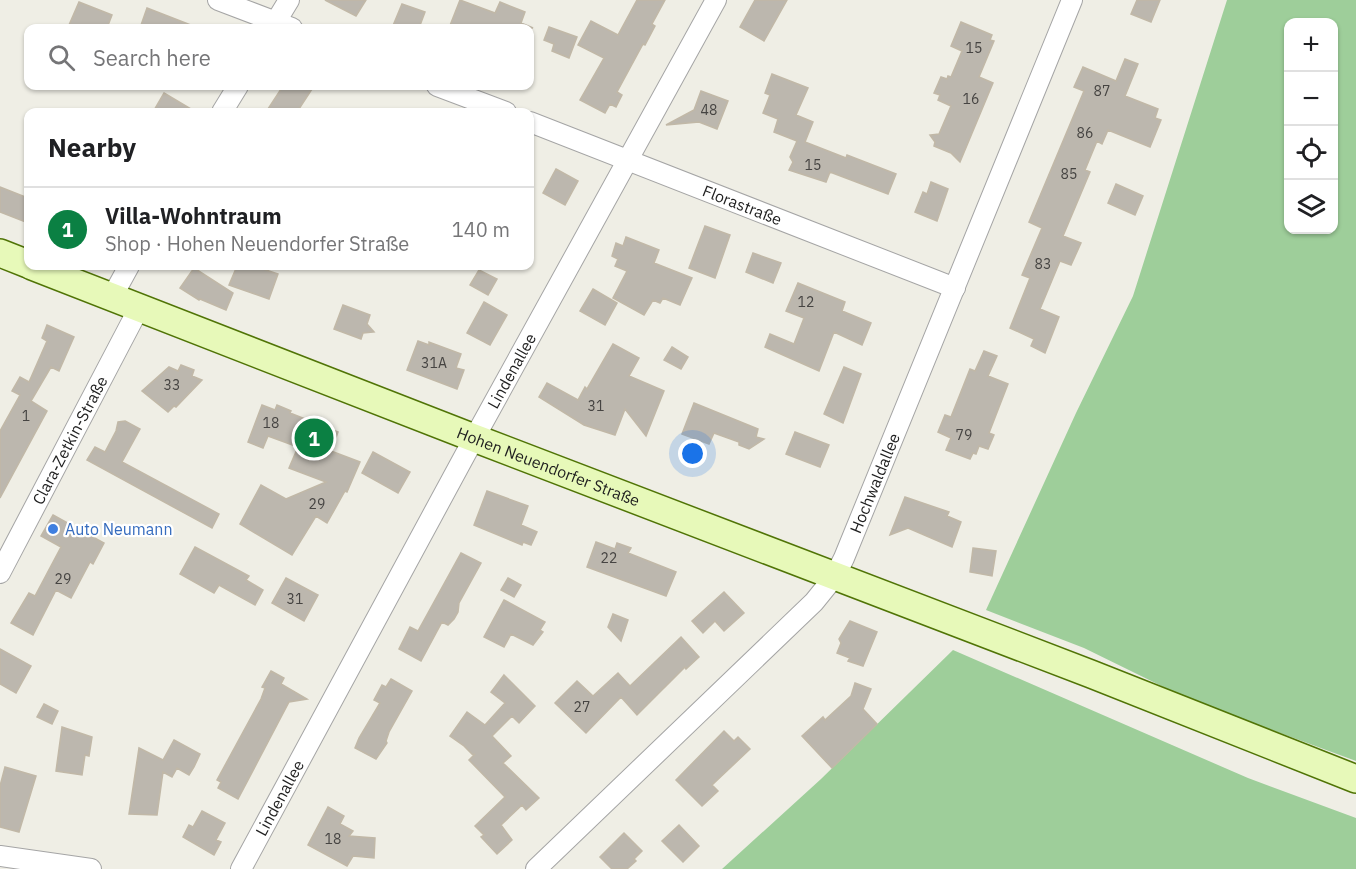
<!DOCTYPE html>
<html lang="en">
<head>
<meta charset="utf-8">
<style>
	body { margin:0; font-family:"IBM Plex Sans",sans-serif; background:#f6f6f6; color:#202124 }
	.controls { position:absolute; right:18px; top:18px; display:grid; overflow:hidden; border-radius:12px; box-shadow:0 2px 4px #0004 }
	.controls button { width:54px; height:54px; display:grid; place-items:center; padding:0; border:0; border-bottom:2px solid #e0e0e0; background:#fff; color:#202124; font:30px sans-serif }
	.you { position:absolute; left:693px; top:454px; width:21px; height:21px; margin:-15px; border:4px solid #fff; border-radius:50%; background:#1a73e8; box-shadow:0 0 0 9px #1a73e833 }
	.badge { display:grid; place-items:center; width:39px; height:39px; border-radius:50%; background:#0b8043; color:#fff; font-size:20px; font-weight:700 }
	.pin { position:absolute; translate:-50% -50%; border:3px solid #fff; box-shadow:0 2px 6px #0006 }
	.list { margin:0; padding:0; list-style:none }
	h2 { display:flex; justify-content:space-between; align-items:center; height:78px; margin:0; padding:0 24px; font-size:26px }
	h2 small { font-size:20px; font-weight:400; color:#757577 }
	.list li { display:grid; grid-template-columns:39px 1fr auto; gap:18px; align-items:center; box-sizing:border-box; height:84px; padding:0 24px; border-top:2px solid #e0e0e0 }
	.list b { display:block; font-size:22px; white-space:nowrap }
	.list p { margin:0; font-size:20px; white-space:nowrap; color:#757577 }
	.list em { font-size:20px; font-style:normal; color:#757577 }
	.icon { flex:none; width:33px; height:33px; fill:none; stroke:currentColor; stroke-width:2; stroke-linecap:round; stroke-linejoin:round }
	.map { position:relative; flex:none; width:1356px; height:869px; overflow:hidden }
	.search { position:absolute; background:#fff; box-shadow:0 2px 4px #0004; left:24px; top:24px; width:510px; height:66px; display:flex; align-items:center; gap:15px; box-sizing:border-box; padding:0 21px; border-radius:12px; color:#757577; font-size:22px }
	.panel { position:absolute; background:#fff; box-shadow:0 2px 4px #0004; left:24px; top:108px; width:510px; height:162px; border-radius:12px }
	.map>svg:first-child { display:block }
	.forest { fill:#9ece9a; fill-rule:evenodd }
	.building { fill:#bcb7ae; stroke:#c1b8a7; stroke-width:1.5 }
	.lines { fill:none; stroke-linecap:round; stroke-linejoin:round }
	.minor-casing { stroke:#a5a5a5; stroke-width:22 }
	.secondary-casing { stroke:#507406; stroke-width:30 }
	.minor { stroke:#fff; stroke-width:20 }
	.secondary { stroke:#e7f9b9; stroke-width:27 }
	.shop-dot { fill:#3f7fe0; stroke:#fff; stroke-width:2 }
	.labels { text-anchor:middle; stroke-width:4.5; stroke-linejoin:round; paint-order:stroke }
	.number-label { font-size:14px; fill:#464442 }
	.street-label { font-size:16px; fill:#1e1e1e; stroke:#fff }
	.shop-label { font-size:16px; fill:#366cbe; stroke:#fff; text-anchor:start }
</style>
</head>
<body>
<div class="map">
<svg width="1356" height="869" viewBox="0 0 1356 869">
	<rect width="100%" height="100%" fill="#efeee5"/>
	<path class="forest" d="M1227,0H1356V761L1188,699L1084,648L986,610L1076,413L1133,296ZM1288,22H1334V230H1288Z
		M953,650L1248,778L1356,818V869H722L821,779Z"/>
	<path class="building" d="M325,0H366L356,16Z
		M460,0L495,13L500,2L525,12L521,23L533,28H449Z
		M637,0H665L652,24L655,26L645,45L643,44L617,92L622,95L616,107L610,104L605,113L580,100L604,58L578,45L591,21L618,35Z
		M755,0H787L764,41L740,27Z
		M1137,0H1160L1151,22L1131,14Z
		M79,2L112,15L107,28H79L69,25Z
		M402,4L425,12L419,28H392Z
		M147,8L196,27V28H140Z
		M961,22L992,35L990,40L994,41L979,77L993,83L960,162L951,153L934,146L935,142L930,135L939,134L951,106L938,100L940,95L934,93L941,77L947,79L948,76L951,77L962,51L951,46Z
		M549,27L577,37L569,58L552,51L554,44L544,40Z
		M1125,59L1138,64L1125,96L1158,109L1155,118L1161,120L1150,147L1108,130L1102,144L1097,141L1085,170L1090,172L1063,236L1081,243L1071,265L1060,261L1040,309L1059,317L1045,353L1031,346L1034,339L1010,328L1030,278L1022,275L1042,228L1029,222L1084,91L1074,87L1083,67L1116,81Z
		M772,74L808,88L796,115L813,122L805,142L846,158L847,155L896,174L888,194L830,172L826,182L789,170L793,162L790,157L797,141L774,132L778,119L763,113L770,95L765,93Z
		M283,86H314L297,112H266Z
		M701,91L728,101L717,129L699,122L666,125L694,110Z
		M164,93L196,112H153Z
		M556,169L578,181L565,205L543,193Z
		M931,182L948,189L937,221L915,212L923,192L927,194Z
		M1116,184L1143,196L1135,215L1108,203Z
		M0,187L28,198V223L0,212Z
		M705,226L730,235L715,278L689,268Z
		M626,237L659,250L654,263L692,278L680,305L663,298L660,303L653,300L644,315L613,298L627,271L615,266L618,259L612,256L616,243L623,246Z
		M753,253L781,263L773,283L746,272Z
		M237,266H254L278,274L269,299L229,285Z
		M194,268L233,293L226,310L200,299L199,300L180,288Z
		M479,270L497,279L488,295L470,285Z
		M798,283L845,302L842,311L871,323L862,345L834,332L819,371L765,347L770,334L794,344L804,318L786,311Z
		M593,289L617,303L605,325L580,311Z
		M484,302L507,315L490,345L467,333Z
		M343,305L370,315L367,324L374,332L363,333L361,339L334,329Z
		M47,325L74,337L59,371L51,367L31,401L47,411L0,498V431L20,395L12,391L20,377L29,382L47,341L42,338Z
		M418,341L429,345V342L461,354L456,368L464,370L457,389L407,370Z
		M613,344L639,358L629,376L664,391L646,436L625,409L615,435L584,425L539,397L547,383L578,400L585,387L587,389Z
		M672,347L688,357L681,369L664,360Z
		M984,351L997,356L988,376L1008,384L989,433L994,435L988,449L979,446L976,454L973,453L970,459L946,450L951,438L938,432L945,415L951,417L970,369L975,371Z
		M181,365L194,370L192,376L202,380L176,407L174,406L168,412L142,391L169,367L178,371Z
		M844,367L861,374L843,423L824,414Z
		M694,403L758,429L756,437L764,439L749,449L739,445V442L714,433L709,444L682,434Z
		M262,405L275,410L277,405L291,411L290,413L338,432L331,451L360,462L347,492L345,491L327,523L316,516L292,555L240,524L261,485L286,499L326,482L289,468L298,447L268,436L263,448L248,442Z
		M125,421L140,429L122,462L219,514L212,528L87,460L95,447L105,452L116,431L118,422Z
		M795,432L829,445L820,467L786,454Z
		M373,452L410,472L398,493L362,473Z
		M487,491L528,506L521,525L537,532L531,545L523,542L522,545L474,525Z
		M905,497L949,512L947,516L961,522L952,547L908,528L890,535Z
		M53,515L104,543L93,564L90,562L71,598L56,590L33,635L11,623L29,593L35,596L61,547L41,536Z
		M596,542L615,549L617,543L631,548L628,553L676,572L666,596L587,567Z
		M195,547L249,576L246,580L263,590L255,605L219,585L214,593L180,574Z
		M973,548L996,551L992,576L970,572Z
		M461,553L481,563L459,603L458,612L454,619L448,625L442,622L421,661L399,649L410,627L418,631Z
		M286,578L318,595L304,621L272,603Z
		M508,578L521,585L514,597L501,590Z
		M724,592L744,613L724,631L715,621L703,633L692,621Z
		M504,600L545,622L540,630L543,632L533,645L511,634L504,647L484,637Z
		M613,614L628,620L621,641L608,627Z
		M850,621L877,632L863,666L848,661L850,658L837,653L841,643L839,639Z
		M681,637L699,657L686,669L685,667L637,715L621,697L586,733L555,703L577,681L593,696L618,673L630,686Z
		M0,649L31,666L16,693L0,684Z
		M271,671L284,678L281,684L307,699L289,702L238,799L218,788L221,782L217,780L261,699L265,688L262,687Z
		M504,675L535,706L519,723L512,716L492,736L511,756L503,763L539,798L526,810L522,805L501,825L512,840L497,854L481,837L484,835L475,826L505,797L469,760L475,754L473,755L464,746L450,736L467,712L485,725L505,703L491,692Z
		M391,679L412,691L389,732L386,741L387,743L376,759L355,748L359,738L380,703L374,700L382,685L386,687Z
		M855,683L871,689L863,709L877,724L832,768L802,736L823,717L825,720L851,696Z
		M44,704L58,711L52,724L37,717Z
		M62,727L92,737L89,756L85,755L82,775L56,771Z
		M724,731L734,741L738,737L750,749L712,785L718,791L702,806L676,780Z
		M174,740L200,754L194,767L189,775L177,768L172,777L163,772L157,815L129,814L139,748L163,760Z
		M5,767L36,776L19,832L0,827V786Z
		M328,807L344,816L340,824L353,831L349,836L375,838L374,858L353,856L347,866L308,845Z
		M202,811L225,823L216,840L221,842L214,855L183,837L189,825L193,827Z
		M679,825L699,846L683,862L662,841Z
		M624,833L642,851L634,859L636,861L627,869H612L600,857Z"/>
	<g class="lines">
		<defs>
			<g id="minor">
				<path d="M218,0L292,28"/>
				<path d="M272,28L289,0"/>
				<path d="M437,86L506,112"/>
				<path d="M222,112L238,86"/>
				<path id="s1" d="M530,122L955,288"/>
				<path d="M112,297L129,266"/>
				<path id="s2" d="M0,573L139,308"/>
				<path d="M0,856L91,869"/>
				<path id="s3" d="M241,869L465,455L716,0"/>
				<path id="s4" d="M536,869L814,602L835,576L844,558L1072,0"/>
			</g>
			<g id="secondary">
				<path d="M0,253L28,264"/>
				<path id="s5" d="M32,266L474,438L1091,674L1356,779"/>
			</g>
		</defs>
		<use href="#minor" class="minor-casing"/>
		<use href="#secondary" class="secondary-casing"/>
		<use href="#minor" class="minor"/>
		<use href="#secondary" class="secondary"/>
	</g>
	<circle class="shop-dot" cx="53" cy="529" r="6"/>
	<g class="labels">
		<g class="number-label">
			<text x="974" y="53">15</text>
			<text x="1102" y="96">87</text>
			<text x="971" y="104">16</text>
			<text x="709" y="115">48</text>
			<text x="1085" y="138">86</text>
			<text x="813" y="170">15</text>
			<text x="1069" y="179">85</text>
			<text x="1043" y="269">83</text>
			<text x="806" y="307">12</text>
			<text x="434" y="368">31A</text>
			<text x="172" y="390">33</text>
			<text x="596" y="411">31</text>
			<text x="26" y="421">1</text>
			<text x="271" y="428">18</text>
			<text x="964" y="440">79</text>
			<text x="317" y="509">29</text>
			<text x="609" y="563">22</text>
			<text x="63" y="584">29</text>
			<text x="295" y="604">31</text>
			<text x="582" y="712">27</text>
			<text x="333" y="844">18</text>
		</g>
		<g class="street-label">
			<text dy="6" stroke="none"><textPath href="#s1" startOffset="228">Florastraße</textPath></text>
			<text dy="6" stroke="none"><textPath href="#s3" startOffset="567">Lindenallee</textPath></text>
			<text dy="6" stroke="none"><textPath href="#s2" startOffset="150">Clara-Zetkin-Straße</textPath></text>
			<text dy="6" stroke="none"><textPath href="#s5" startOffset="554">Hohen Neuendorfer Straße</textPath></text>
			<text dy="6" stroke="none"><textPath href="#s4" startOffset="520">Hochwaldallee</textPath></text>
			<text dy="6" stroke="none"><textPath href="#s3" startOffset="81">Lindenallee</textPath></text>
		</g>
		<g class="shop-label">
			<text x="65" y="535">Auto Neumann</text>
		</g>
	</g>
</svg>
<div class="controls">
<button>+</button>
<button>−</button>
<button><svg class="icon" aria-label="locate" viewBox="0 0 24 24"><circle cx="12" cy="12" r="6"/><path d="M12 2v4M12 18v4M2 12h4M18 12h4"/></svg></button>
<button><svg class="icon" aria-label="layers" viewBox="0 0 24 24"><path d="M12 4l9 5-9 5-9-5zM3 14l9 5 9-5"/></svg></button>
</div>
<div class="you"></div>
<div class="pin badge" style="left:314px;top:438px">1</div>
<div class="search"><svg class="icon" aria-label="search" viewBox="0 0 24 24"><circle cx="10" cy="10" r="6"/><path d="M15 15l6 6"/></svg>Search here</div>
<section class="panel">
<h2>Nearby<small></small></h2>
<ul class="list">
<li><span class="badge">1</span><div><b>Villa-Wohntraum</b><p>Shop · Hohen Neuendorfer Straße</p></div><em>140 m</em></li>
</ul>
</section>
</div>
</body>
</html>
